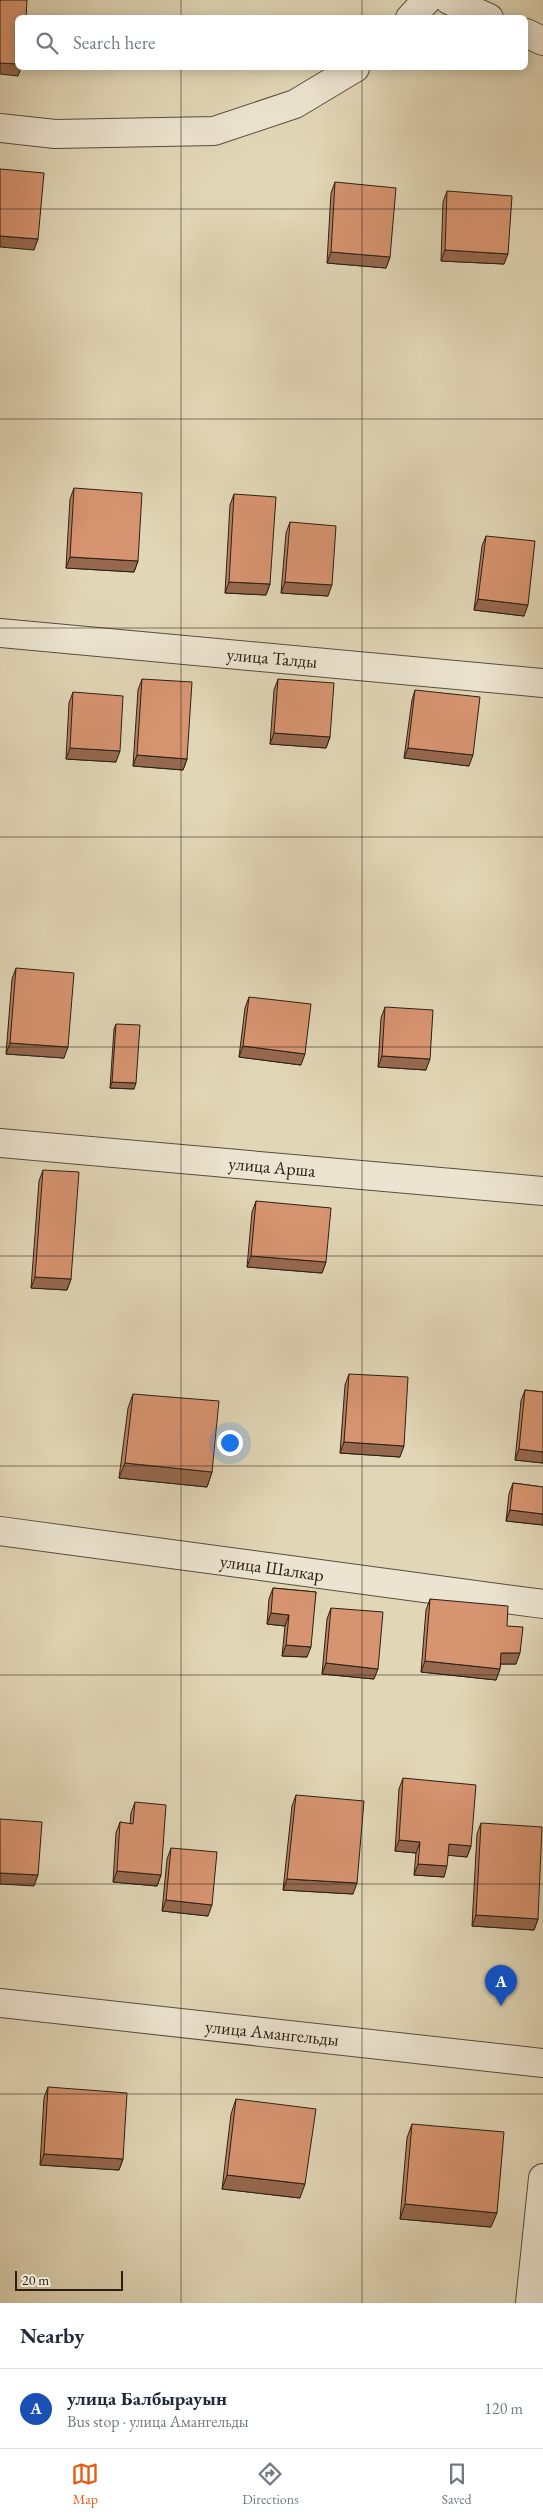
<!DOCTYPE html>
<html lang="en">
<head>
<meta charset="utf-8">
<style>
	body { margin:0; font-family:"EB Garamond",serif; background:#f2f2f3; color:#1f2937 }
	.scale { position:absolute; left:15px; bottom:12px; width:108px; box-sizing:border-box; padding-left:5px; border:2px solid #292015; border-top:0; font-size:14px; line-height:18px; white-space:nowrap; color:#292015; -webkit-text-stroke:4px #ece4d0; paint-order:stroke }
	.you { position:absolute; left:229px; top:1442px; width:18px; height:18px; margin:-12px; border:4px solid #fff; border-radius:50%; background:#1a73e8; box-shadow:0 0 0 8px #1a73e833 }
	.badge { display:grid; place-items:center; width:32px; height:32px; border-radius:50%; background:#ea580c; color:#fff; font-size:16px; font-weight:700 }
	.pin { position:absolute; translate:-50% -41px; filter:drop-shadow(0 1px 2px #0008) }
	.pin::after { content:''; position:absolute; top:26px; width:18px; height:15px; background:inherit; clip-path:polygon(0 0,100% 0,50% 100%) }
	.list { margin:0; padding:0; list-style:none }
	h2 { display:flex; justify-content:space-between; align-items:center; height:65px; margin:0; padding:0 20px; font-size:21px }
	h2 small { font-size:16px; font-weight:400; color:#747a83 }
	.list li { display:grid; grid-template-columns:32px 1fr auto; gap:15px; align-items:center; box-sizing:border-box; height:80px; padding:0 20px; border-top:1px solid #e0e1e3 }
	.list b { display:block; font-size:19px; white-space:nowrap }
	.list p { margin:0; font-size:16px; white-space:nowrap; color:#747a83 }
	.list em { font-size:16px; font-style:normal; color:#747a83 }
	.icon { flex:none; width:28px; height:28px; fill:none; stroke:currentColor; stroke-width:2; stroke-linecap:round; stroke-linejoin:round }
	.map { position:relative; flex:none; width:543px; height:2303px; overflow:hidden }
	.search { position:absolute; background:#fff; box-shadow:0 2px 12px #0003; left:15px; right:15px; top:15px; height:55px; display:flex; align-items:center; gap:12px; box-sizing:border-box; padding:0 18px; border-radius:8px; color:#747a83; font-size:19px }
	.sheet { height:145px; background:#fff }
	nav { display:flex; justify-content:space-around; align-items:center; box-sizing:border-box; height:70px; border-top:1px solid #e0e1e3; background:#fff; font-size:14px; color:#747a83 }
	nav a { display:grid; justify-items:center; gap:2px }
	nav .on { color:#ea580c }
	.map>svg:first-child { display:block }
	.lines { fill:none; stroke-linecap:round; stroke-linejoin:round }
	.minor-casing { stroke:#574e3d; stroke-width:30 }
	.minor { stroke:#ece4d0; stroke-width:28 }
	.wall { fill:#b97f60; stroke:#292015 }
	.shaded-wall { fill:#96684e; stroke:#292015 }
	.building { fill:#d79470; stroke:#292015 }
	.grid { fill:none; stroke:#292015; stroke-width:1; stroke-opacity:0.55 }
	.labels { text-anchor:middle; stroke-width:4; stroke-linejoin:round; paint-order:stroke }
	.street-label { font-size:18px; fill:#292015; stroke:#ece4d0 }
</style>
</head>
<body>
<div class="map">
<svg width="543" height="2303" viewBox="0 0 543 2303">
	<rect width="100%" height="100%" fill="#e1d6b6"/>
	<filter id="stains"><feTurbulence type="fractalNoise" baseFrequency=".004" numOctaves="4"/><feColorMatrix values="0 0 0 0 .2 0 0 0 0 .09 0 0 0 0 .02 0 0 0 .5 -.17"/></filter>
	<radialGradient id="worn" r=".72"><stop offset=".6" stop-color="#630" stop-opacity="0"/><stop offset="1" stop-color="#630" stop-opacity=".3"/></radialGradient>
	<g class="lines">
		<defs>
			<path id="minor" d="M449,0L489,18
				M410,18L427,0
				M526,33L543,41
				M0,128L55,134L214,131L295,104L355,68
				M0,633L543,683
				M0,1143L543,1191
				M0,1531L543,1604
				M0,2003L543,2063
				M530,2303L543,2178"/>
		</defs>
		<use href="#minor" class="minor-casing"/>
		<use href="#minor" class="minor"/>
	</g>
	<path class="wall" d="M335,182L390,257L386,268L327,263L331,193Z
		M447,191L504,264L441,261L443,202Z
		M74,488L138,561L134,572L66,568L70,499Z
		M234,494L270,584L266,595L225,593L230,505Z
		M290,522L328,596L281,593L286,533Z
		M486,536L524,616L474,610L482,546Z
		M142,679L187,759L183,770L133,766L138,690Z
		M278,679L330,737L326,748L270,744L274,690Z
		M415,690L469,766L404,758L412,700Z
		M73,692L116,762L66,759L69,703Z
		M16,968L64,1058L6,1054L12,979Z
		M249,997L301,1065L239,1057L245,1008Z
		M385,1007L426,1070L378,1067L381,1018Z
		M116,1024L134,1089L110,1088L114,1029Z
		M43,1170L71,1279L67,1290L31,1288L39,1181Z
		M256,1201L326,1262L322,1273L247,1267L252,1212Z
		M349,1374L400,1457L340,1453L345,1385Z
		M525,1390L543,1392V1463L515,1460L521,1401Z
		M133,1394L212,1472L207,1487L119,1478L128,1408Z
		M513,1483L543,1487V1525L506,1521L509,1494Z
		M273,1588L316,1592L307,1657L282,1656L285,1626L267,1624L269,1599Z
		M430,1599L507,1626L516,1664H501L496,1680L421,1672L426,1610Z
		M331,1608L374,1679L322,1674L327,1619Z
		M403,1778L471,1846L467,1857L448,1855L444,1877L414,1875L416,1853L395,1851L399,1789Z
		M296,1795L353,1894L283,1890L292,1806Z
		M135,1802L161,1875L157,1886L113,1882L116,1833L120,1822L130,1824L131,1813Z
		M481,1823L538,1919L534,1930L472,1926L477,1834Z
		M171,1848L208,1916L162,1911L167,1859Z
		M48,2087L123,2159L119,2170L40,2165L44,2098Z
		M236,2099L300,2198L222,2189L231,2114Z
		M412,2124L491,2227L400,2219L407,2138Z"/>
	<path class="shaded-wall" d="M0,63L18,64V68H21L18,76L0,74Z
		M0,236L38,239L34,250L0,247Z
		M445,250L508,254L504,264L441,261Z
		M331,252L390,257L386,268L327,263Z
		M70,557L138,561L134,572L66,568Z
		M229,582L270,584L266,595L225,593Z
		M285,582L332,585L328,596L281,593Z
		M478,599L528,605L524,616L474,610Z
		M274,733L330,737L326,748L270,744Z
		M70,748L120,751L116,762L66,759Z
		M408,748L473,755L469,766L404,758Z
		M137,755L187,759L183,770L133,766Z
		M10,1043L68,1047L64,1058L6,1054Z
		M243,1046L305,1054L301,1065L239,1057Z
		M382,1056L430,1059L426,1070L378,1067Z
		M112,1082L136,1083L134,1089L110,1088Z
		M251,1256L326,1262L322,1273L247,1267Z
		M35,1277L71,1279L67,1290L31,1288Z
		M344,1442L404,1446L400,1457L340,1453Z
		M519,1449L543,1452V1463L515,1460Z
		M125,1463L212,1472L207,1487L119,1478Z
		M510,1510L543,1514V1525L506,1521Z
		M271,1613L289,1615L285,1626L267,1624Z
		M286,1645L311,1647L307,1657L282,1656Z
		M501,1653H520L516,1664H497Z
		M425,1661L500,1669L496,1680L421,1672Z
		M326,1663L378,1669L374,1679L322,1674Z
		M399,1840L420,1842L416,1853L395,1851Z
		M449,1844L471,1846L467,1857L445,1855Z
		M418,1864L447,1866L444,1877L414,1875Z
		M117,1871L161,1875L157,1886L113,1882Z
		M0,1873L38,1875L34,1886L0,1884Z
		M287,1879L357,1883L353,1894L283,1890Z
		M166,1900L212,1905L208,1916L162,1911Z
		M476,1915L538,1919L534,1930L472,1926Z
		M44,2154L123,2159L119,2170L40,2165Z
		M227,2175L305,2184L300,2198L222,2189Z
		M405,2204L497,2213L491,2227L400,2219Z"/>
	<path class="building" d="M0,0H27L26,18H18V64L0,63Z
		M0,169L44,173L38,239L0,236Z
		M335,182L396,188L390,257L331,252Z
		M447,191L512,196L508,254L445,250Z
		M74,488L142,493L138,561L70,557Z
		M234,494L276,497L270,584L229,582Z
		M290,522L336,526L332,585L285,582Z
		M486,536L535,541L528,605L478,599Z
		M142,679L192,682L187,759L137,755Z
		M278,679L334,683L330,737L274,733Z
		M415,690L480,697L473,755L408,748Z
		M73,692L123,696L120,751L70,748Z
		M16,968L74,973L68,1047L10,1043Z
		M249,997L311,1004L305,1054L243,1046Z
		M385,1007L433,1010L430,1059L382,1056Z
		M116,1024L140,1025L136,1083L112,1082Z
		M43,1170L79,1172L71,1279L35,1277Z
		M256,1201L331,1208L326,1262L251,1256Z
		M349,1374L408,1377L404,1446L344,1442Z
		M525,1390L543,1392V1452L519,1449Z
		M133,1394L219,1401L212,1472L125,1463Z
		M513,1483L543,1487V1514L510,1510Z
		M273,1588L316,1592L311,1647L286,1645L289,1615L271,1613Z
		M430,1599L508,1606L507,1626L523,1627L520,1653H501L500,1669L425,1661Z
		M331,1608L383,1612L378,1669L326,1663Z
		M403,1778L476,1785L471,1846L449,1844L447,1866L418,1864L420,1842L399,1840Z
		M296,1795L364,1801L357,1883L287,1879Z
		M135,1802L166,1805L161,1875L117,1871L120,1822L133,1824Z
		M0,1819L42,1822L38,1875L0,1873Z
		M481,1823L542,1827L538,1919L476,1915Z
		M171,1848L217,1852L212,1905L166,1900Z
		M48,2087L127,2093L123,2159L44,2154Z
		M236,2099L316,2109L305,2184L227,2175Z
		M412,2124L504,2132L497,2213L405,2204Z"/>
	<path class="grid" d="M181,0V18M362,0V18M181,68V2303M362,68V2303M0,209H543M0,419H543M0,628H543M0,837H543M0,1047H543M0,1256H543M0,1466H543M0,1675H543M0,1884H543M0,2094H543"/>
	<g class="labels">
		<g class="street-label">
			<text transform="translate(272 658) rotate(5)" y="6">улица Талды</text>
			<text transform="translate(272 1167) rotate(5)" y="6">улица Арша</text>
			<text transform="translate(272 1568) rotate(8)" y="6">улица Шалкар</text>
			<text transform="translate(272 2033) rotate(6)" y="6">улица Амангельды</text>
		</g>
	</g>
	<rect width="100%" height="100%" filter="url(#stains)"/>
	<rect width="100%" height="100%" fill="url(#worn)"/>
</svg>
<div class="scale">20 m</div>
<div class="you"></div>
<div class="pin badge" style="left:501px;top:2006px;background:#1a4fb4">A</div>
<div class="search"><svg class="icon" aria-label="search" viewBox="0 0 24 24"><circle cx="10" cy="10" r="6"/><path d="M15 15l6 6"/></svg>Search here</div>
</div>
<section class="sheet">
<h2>Nearby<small></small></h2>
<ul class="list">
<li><span class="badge" style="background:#1a4fb4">A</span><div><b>улица Балбырауын</b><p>Bus stop · улица Амангельды</p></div><em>120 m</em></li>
</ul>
</section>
<nav>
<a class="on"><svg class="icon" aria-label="map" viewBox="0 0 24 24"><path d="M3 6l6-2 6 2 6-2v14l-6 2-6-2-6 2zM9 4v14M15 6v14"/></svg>Map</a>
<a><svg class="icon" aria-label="directions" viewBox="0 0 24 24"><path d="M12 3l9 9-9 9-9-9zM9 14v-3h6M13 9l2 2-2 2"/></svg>Directions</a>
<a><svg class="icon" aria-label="saved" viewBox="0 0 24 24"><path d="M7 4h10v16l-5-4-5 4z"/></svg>Saved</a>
</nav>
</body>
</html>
